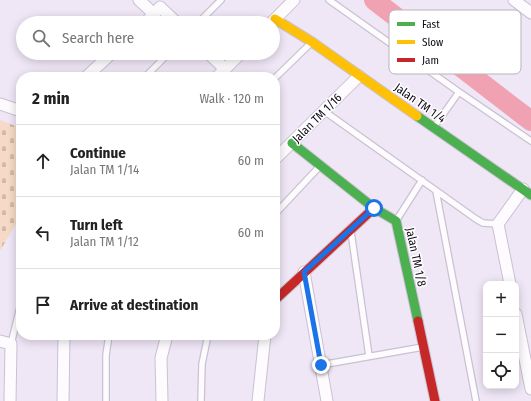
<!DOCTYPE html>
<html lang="en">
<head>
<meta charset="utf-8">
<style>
	body { margin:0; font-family:"Fira Sans Condensed",sans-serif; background:#f2f2f2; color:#222 }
	.controls { position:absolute; right:12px; bottom:12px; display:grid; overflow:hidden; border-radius:8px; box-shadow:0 2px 10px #0003 }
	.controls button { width:36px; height:36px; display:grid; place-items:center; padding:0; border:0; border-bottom:1px solid #e0e0e0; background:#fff; color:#222; font:20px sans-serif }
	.stop { position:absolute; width:12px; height:12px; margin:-9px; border:3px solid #1a73e8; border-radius:50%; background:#fff }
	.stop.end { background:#1a73e8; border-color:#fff; box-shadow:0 1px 4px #0008 }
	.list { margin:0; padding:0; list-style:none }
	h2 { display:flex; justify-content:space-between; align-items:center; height:52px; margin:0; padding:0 16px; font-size:17px }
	h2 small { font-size:13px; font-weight:400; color:#767676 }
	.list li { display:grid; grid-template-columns:26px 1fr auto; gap:12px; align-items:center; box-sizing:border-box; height:72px; padding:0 16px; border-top:1px solid #e0e0e0 }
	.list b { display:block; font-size:15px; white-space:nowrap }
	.list p { margin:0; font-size:13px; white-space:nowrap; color:#767676 }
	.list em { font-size:13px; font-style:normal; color:#767676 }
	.icon { flex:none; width:22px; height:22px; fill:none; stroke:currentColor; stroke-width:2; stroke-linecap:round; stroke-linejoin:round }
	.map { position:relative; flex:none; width:531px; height:401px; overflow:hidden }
	.search { position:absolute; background:#fff; box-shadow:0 2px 10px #0003; left:16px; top:16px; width:264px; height:44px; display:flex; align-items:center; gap:10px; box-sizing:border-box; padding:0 14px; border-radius:22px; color:#767676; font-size:15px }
	.panel { position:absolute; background:#fff; box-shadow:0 2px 10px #0003; left:16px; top:72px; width:264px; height:268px; border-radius:16px }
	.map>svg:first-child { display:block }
	.cemetery { fill:url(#cemetery-stones) }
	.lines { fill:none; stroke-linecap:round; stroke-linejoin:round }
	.river { stroke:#f0a2b3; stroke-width:20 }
	.lane-casing { stroke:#c9c2d0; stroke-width:8 }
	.street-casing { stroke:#c9c2d0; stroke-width:13 }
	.fast-casing { stroke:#c9c2d0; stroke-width:11 }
	.slow-casing { stroke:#c9c2d0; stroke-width:11 }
	.jam-casing { stroke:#c9c2d0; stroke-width:11 }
	.lane { stroke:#fdfbfe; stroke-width:5.5 }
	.street { stroke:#fdfbfe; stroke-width:11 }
	.fast { stroke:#4caf50; stroke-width:9 }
	.slow { stroke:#ffc107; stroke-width:9 }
	.jam { stroke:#c62828; stroke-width:9 }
	.route { stroke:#1a73e8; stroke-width:5 }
	.labels { text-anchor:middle; stroke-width:3; stroke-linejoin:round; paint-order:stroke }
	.street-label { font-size:12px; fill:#120a17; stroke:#fff }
	.key { fill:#fff; stroke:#b8b6b9; stroke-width:1 }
	.key-label { font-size:11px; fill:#120a17 }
</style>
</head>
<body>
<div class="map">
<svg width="531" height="401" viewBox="0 0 531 401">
	<defs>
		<pattern id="cemetery-stones" width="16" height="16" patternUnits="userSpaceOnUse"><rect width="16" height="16" fill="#f6dac7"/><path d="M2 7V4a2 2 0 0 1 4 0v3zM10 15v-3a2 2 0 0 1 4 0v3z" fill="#d2baaa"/></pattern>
	</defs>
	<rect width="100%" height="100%" fill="#efe6f6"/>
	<path class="cemetery" d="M0,120L21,128V215L0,251Z"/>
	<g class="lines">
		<path class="river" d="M374,0L531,121"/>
		<defs>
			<path id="lane" d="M329,0L459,92L531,141
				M198,23L221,0
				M145,77L169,53
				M275,78L312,42
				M324,111L476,219L483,223L498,224
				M434,127L459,92
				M436,191L476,401
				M275,214L320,166
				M396,221L422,180
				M351,232L369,356
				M11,344L21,303
				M321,365L423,347
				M106,401V355L109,335
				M201,401L202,364L208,335"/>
			<path id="street" d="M139,0L154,14
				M514,0L531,13
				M145,23L154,14L160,7L177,23
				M271,23L294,0
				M208,53L225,69
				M86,77L112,53
				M217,77L241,53
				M0,104L21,111
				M275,159L359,76
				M304,272L327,401
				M510,284L498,224L523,189
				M516,314L531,389
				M0,341L11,344L10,401
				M63,401L64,335
				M162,401L161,358L167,335
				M258,401L265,335"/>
			<path id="fast" d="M417,116L531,195
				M292,143L374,208L396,221L418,321"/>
			<path id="slow" d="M275,19L312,42L417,116"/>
			<path id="jam" d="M275,300L374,208
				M418,321L435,401"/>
		</defs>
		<use href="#lane" class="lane-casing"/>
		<use href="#street" class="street-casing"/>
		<use href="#fast" class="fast-casing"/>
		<use href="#slow" class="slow-casing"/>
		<use href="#jam" class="jam-casing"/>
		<use href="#lane" class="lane"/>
		<use href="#street" class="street"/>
		<use href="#fast" class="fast"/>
		<use href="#slow" class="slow"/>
		<use href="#jam" class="jam"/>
	</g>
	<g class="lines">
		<path class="route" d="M321,365L304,272L374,208"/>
	</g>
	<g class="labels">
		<g class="street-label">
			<text transform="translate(420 103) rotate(35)" y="4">Jalan TM 1/4</text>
			<text transform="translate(317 118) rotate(-45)" y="4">Jalan TM 1/16</text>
			<text transform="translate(416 257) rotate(78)" y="4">Jalan TM 1/8</text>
		</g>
	</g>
	<rect x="389" y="10" width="132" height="64" rx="6" class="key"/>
	<rect x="397" y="22" width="18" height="4" fill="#4caf50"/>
	<rect x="397" y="40" width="18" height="4" fill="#ffc107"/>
	<rect x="397" y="58" width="18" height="4" fill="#c62828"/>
	<g class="key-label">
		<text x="422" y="28">Fast</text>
		<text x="422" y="46">Slow</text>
		<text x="422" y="64">Jam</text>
	</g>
</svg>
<div class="controls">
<button>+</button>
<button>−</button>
<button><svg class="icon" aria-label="locate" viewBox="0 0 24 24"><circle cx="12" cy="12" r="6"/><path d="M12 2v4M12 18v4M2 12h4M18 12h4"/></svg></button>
</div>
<div class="stop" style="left:374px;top:208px"></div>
<div class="stop end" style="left:321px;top:365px"></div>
<div class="search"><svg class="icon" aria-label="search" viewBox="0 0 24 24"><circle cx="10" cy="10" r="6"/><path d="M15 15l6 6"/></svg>Search here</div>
<section class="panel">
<h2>2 min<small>Walk · 120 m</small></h2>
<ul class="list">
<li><svg class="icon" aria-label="ahead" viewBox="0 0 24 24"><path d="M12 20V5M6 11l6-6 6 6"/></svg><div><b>Continue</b><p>Jalan TM 1/14</p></div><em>60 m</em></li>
<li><svg class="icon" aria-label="left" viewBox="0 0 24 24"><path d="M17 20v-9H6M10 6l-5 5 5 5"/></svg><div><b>Turn left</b><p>Jalan TM 1/12</p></div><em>60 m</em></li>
<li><svg class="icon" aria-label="arrive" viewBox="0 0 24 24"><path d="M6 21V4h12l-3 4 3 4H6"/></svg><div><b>Arrive at destination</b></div></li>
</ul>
</section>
</div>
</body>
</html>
